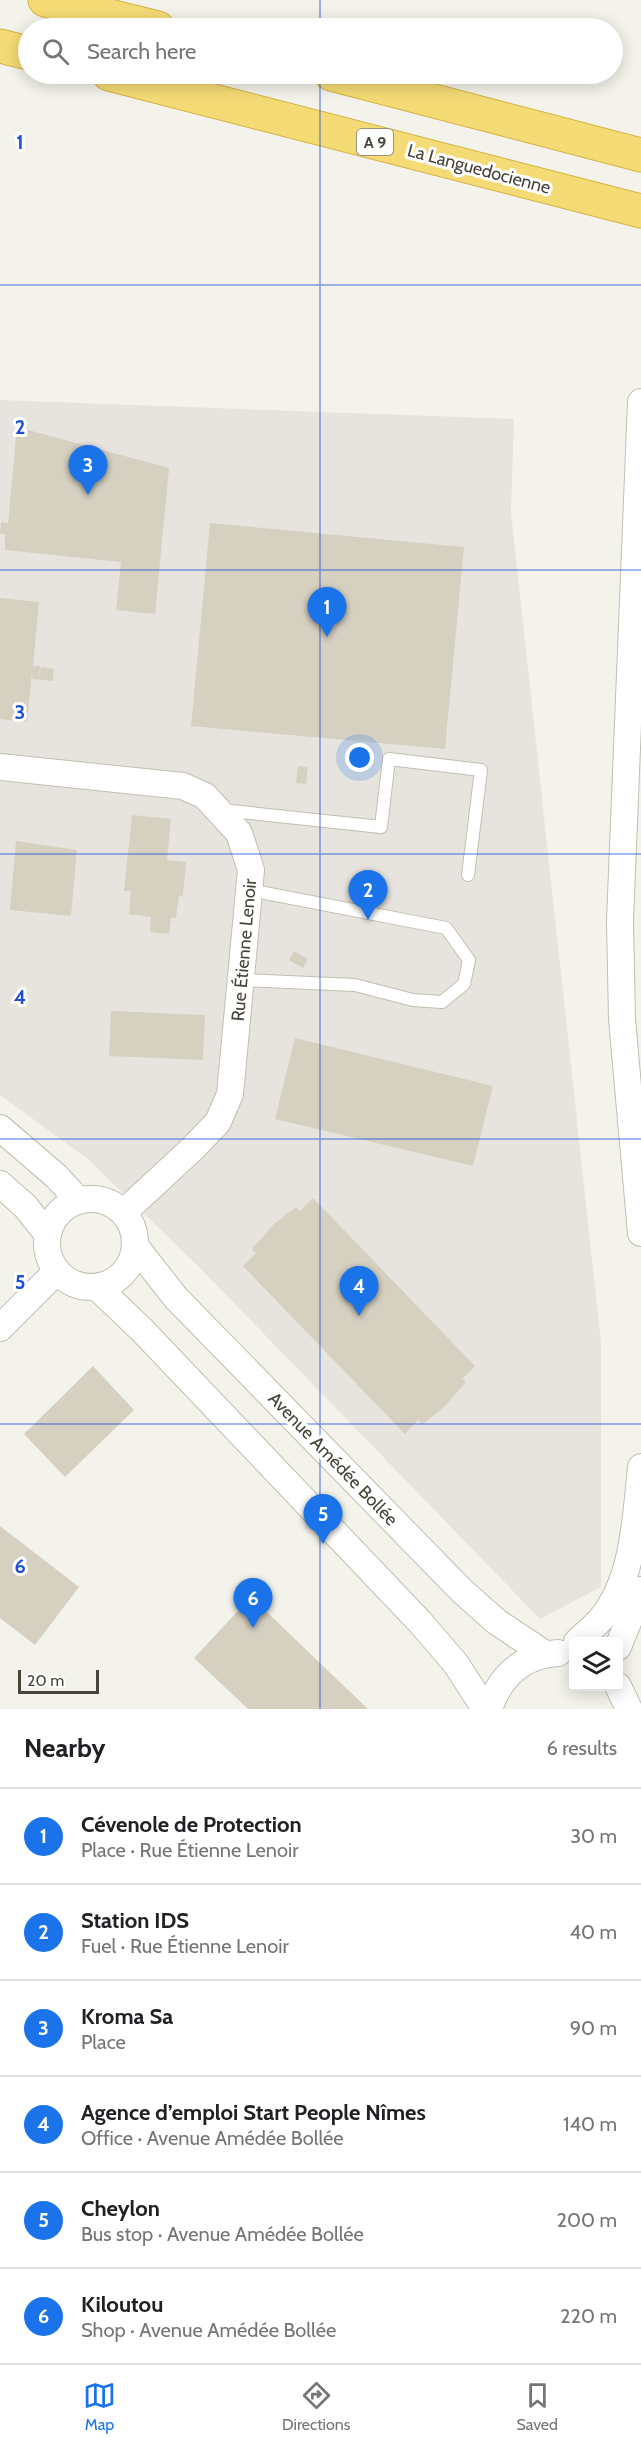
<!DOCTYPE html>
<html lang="en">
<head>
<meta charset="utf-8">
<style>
	body { margin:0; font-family:Cabin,sans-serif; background:#f2f2f2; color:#202124 }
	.controls { position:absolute; right:18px; bottom:18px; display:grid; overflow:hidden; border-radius:6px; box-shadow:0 3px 15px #0003 }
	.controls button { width:54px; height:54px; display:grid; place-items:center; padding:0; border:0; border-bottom:2px solid #e0e0e0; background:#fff; color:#202124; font:30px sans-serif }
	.scale { position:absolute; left:18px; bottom:15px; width:81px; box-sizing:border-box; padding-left:6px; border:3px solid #484439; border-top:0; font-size:16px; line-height:21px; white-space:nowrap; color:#484439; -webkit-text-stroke:4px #fff; paint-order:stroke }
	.you { position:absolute; left:360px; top:758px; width:21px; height:21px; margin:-15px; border:4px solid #fff; border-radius:50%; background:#1a73e8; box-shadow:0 0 0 9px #1a73e833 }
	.badge { display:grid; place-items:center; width:39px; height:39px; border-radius:50%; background:#1a73e8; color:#fff; font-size:20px; font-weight:700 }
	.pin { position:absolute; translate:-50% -50px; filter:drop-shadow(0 2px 3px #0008) }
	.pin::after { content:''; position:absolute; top:32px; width:21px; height:18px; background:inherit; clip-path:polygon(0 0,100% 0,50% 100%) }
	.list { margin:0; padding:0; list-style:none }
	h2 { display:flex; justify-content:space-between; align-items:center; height:78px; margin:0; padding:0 24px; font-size:26px }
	h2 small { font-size:20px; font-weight:400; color:#757577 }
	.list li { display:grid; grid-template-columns:39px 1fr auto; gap:18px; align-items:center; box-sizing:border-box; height:96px; padding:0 24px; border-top:2px solid #e0e0e0 }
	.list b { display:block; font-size:22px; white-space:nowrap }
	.list p { margin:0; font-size:20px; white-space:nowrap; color:#757577 }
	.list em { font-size:20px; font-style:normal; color:#757577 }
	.icon { flex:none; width:33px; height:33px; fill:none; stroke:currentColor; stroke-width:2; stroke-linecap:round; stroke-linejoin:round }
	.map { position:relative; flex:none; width:641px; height:1709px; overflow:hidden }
	.search { position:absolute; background:#fff; box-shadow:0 3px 15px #0003; left:18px; right:18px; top:18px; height:66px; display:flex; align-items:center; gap:15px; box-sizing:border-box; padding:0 21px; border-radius:33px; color:#757577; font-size:22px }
	.sheet { height:654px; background:#fff }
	nav { display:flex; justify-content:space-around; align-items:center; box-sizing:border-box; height:84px; border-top:2px solid #e0e0e0; background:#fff; font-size:16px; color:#757577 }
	nav a { display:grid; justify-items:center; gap:3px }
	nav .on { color:#1a73e8 }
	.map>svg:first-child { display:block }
	.industrial { fill:#e7e4df }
	.building { fill:#d5d0c0 }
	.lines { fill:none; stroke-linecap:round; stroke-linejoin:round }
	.lane-casing { stroke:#c2beb0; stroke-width:14 }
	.street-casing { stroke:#c2beb0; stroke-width:28 }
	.highway-casing { stroke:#d4b244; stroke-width:35 }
	.lane { stroke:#fff; stroke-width:12 }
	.street { stroke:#fff; stroke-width:26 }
	.highway { stroke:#f5db75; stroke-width:33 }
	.grid { fill:none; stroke:#1d4ed8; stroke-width:1.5; stroke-opacity:0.55 }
	.labels { text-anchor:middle; stroke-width:6; stroke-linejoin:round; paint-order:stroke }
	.shield { fill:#fff; stroke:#7f7c74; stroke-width:1.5 }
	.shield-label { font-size:16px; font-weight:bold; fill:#484439 }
	.street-label { font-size:18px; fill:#484439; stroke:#fff }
	.grid-label { font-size:20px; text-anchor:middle; font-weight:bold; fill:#1d4ed8; stroke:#fff; stroke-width:6; stroke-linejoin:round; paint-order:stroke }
</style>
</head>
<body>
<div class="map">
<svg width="641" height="1709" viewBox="0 0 641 1709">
	<rect width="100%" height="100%" fill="#f4f3eb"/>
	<path class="industrial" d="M0,400L514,419L511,512L601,1342V1587L540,1619L201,1269L89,1160L0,1095Z"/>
	<path class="building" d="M17,427L169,468L155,614L116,610L121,562L5,550V534H0L1,522L8,523Z
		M210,523L464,547L445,749L191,726Z
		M0,598L39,602L33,666H40L39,677L41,667L54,669L53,681L32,679V671L27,722L0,719Z
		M298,766L308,767L306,784L296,783Z
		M132,815L171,819L167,860L186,862L183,896H179L176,918H171L169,934L150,932L151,917L129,914L131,891H124Z
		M16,841L77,850L71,916L10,910Z
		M294,951L308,959L303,968L289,960Z
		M111,1011L205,1015L203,1060L109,1056Z
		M295,1038L493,1086L473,1166L275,1119Z
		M313,1198L475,1366L462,1379L466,1382L444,1407L422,1425L418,1420L405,1434L243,1266L256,1253L252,1249L274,1224L296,1207L300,1211Z
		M93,1366L134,1410L65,1477L24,1434Z
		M0,1526L79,1587L35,1645L0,1618Z
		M251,1597L368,1709H248L194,1658Z"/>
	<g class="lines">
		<defs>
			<path id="lane" d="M222,810L381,827L389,759L481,770L468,875
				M241,980L355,985L413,1000L442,1002L464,984L469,960L446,928L249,890"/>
			<path id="street" d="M641,402L620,921L622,1019L641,1233
				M0,767L183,786L205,796L239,833L251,870L230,1094L218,1122L192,1149L124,1212
				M0,1128L56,1176L79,1201
				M0,1184L25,1206L48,1235
				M47 1243a44 44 0 1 1 88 0a44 44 0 1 1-88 0Z
				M136,1247L176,1298L462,1591L497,1622L545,1654
				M98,1288L142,1330L420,1622L456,1664L485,1709
				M0,1328L57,1271
				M577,1642C585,1634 594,1627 601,1619C634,1580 636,1515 641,1467
				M618,1647L641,1590
				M618,1686L629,1709
				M489,1709C500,1676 523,1655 558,1653"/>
			<path id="highway" d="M45,0L158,28
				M0,46L28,53
				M109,74L641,211
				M331,74L641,155"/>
		</defs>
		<use href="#lane" class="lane-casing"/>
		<use href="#street" class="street-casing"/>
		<use href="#highway" class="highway-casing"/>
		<use href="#lane" class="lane"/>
		<use href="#street" class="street"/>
		<use href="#highway" class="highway"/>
	</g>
	<path class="grid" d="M320,0V28M320,74V1709M0,285H641M0,570H641M0,854H641M0,1139H641M0,1424H641"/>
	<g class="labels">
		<rect class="shield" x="357" y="129" width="36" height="26" rx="4.5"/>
		<g class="shield-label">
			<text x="375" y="148">A 9</text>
		</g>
		<g class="street-label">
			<text transform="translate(479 169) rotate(15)" y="6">La Languedocienne</text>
			<text transform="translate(244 950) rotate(-85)" y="6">Rue Étienne Lenoir</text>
			<text transform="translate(333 1459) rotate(46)" y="6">Avenue Amédée Bollée</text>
		</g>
	</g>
	<g class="grid-label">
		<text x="20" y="149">1</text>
		<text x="20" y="434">2</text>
		<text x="20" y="719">3</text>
		<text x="20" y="1004">4</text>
		<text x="20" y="1289">5</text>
		<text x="20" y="1573">6</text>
	</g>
</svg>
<div class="controls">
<button><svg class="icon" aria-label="layers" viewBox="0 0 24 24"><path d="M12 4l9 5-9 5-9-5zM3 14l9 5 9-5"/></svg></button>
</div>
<div class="scale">20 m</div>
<div class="you"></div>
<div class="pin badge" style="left:327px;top:637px">1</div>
<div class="pin badge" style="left:368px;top:920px">2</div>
<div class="pin badge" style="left:88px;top:495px">3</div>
<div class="pin badge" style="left:359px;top:1316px">4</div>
<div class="pin badge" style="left:323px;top:1544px">5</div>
<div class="pin badge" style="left:253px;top:1628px">6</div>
<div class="search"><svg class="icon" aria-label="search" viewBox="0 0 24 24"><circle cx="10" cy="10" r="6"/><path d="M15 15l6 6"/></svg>Search here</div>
</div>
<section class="sheet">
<h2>Nearby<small>6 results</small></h2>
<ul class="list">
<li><span class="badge">1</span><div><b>Cévenole de Protection</b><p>Place · Rue Étienne Lenoir</p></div><em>30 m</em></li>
<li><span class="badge">2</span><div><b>Station IDS</b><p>Fuel · Rue Étienne Lenoir</p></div><em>40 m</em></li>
<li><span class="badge">3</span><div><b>Kroma Sa</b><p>Place</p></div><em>90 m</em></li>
<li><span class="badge">4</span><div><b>Agence d’emploi Start People Nîmes</b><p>Office · Avenue Amédée Bollée</p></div><em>140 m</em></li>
<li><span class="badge">5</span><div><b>Cheylon</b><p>Bus stop · Avenue Amédée Bollée</p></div><em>200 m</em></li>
<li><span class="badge">6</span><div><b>Kiloutou</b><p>Shop · Avenue Amédée Bollée</p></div><em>220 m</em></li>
</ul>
</section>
<nav>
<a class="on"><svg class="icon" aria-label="map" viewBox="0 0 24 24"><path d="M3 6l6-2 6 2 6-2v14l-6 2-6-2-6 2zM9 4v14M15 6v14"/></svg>Map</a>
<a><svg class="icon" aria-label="directions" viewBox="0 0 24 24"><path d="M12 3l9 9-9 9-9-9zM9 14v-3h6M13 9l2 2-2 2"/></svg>Directions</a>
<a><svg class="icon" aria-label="saved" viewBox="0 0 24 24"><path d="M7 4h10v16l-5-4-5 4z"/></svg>Saved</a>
</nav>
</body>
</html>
